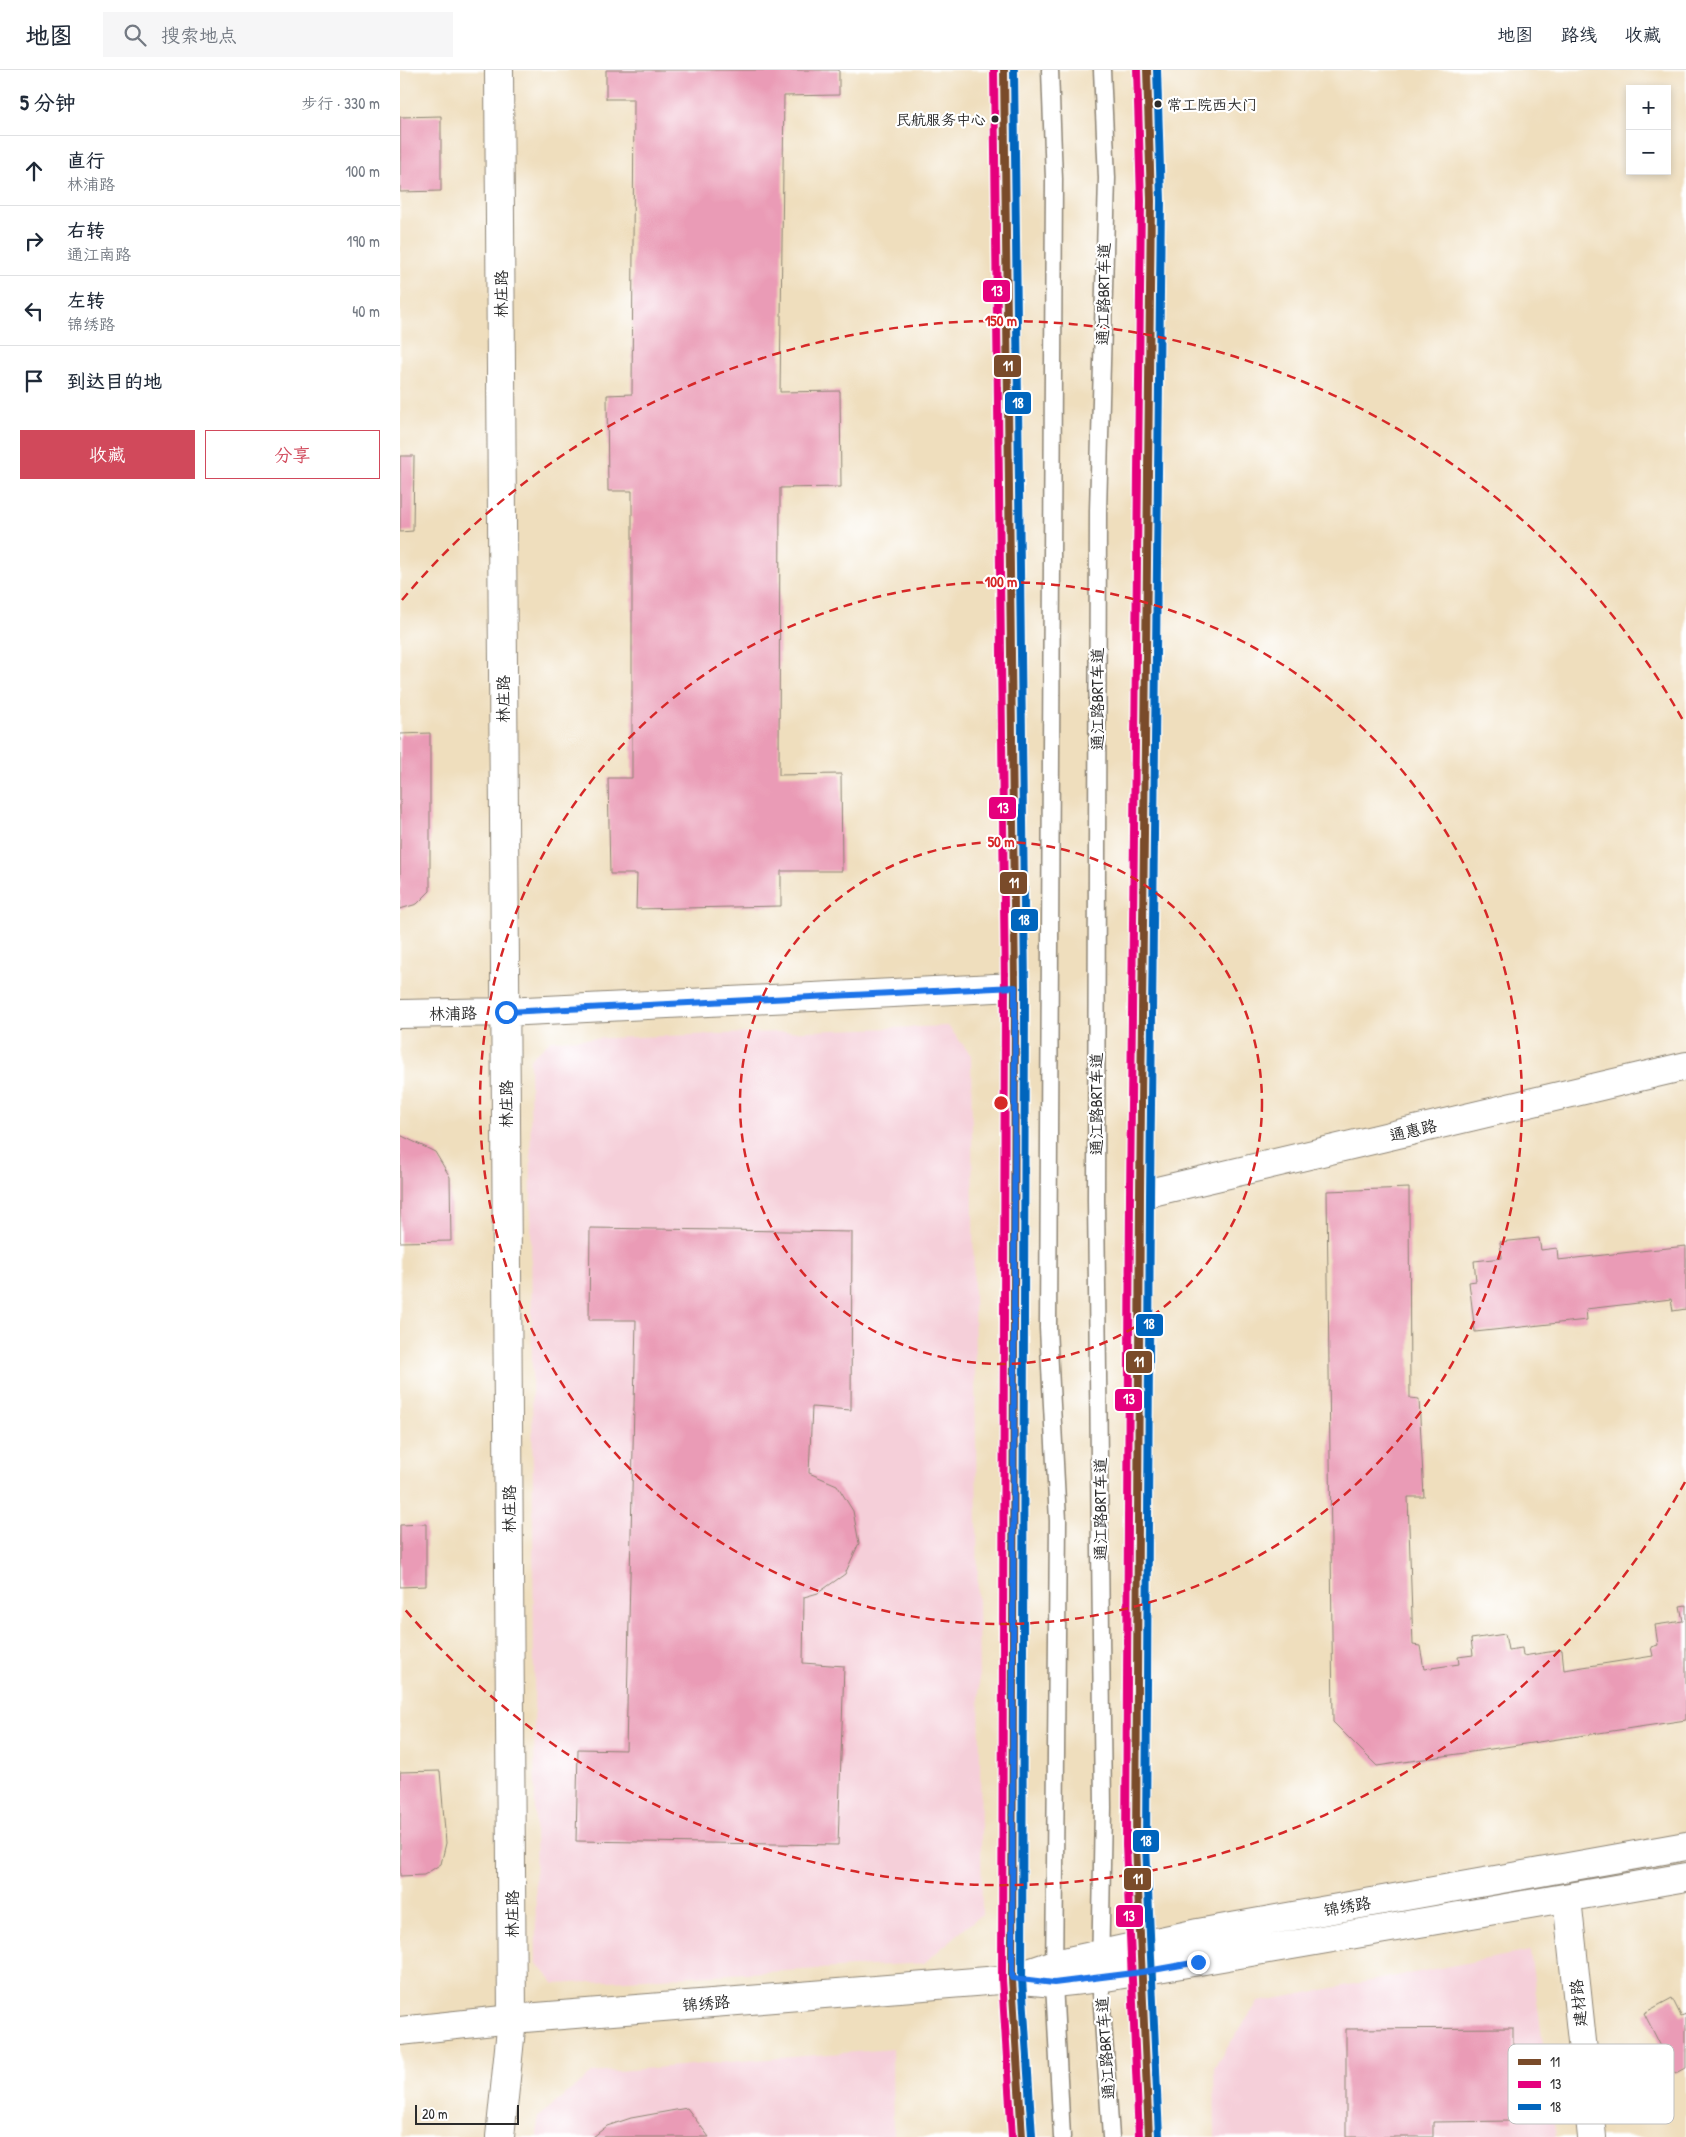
<!DOCTYPE html>
<html lang="zh">
<head>
<meta charset="utf-8">
<style>
	body { margin:0; font-family:"Patrick Hand","LXGW WenKai TC",sans-serif; background:#f6f6f7; color:#1f2937 }
	.controls { position:absolute; right:15px; top:15px; display:grid; overflow:hidden; border-radius:0px; box-shadow:0 2px 8px #0003 }
	.controls button { width:45px; height:45px; display:grid; place-items:center; padding:0; border:0; border-bottom:1px solid #e0e1e3; background:#fff; color:#1f2937; font:25px sans-serif }
	.scale { position:absolute; left:15px; bottom:12px; width:104px; box-sizing:border-box; padding-left:5px; border:2px solid #2b2b2b; border-top:0; font-size:14px; line-height:18px; white-space:nowrap; color:#2b2b2b; -webkit-text-stroke:4px #fff; paint-order:stroke }
	.stop { position:absolute; width:15px; height:15px; margin:-11px; border:4px solid #1a73e8; border-radius:50%; background:#fff }
	.stop.end { background:#1a73e8; border-color:#fff; box-shadow:0 1px 5px #0008 }
	.list { margin:0; padding:0; list-style:none }
	h2 { display:flex; justify-content:space-between; align-items:center; height:65px; margin:0; padding:0 20px; font-size:21px }
	h2 small { font-size:16px; font-weight:400; color:#747a83 }
	.list li { display:grid; grid-template-columns:32px 1fr auto; gap:15px; align-items:center; box-sizing:border-box; height:70px; padding:0 20px; border-top:1px solid #e0e1e3 }
	.list b { display:block; font-size:19px; white-space:nowrap }
	.list p { margin:0; font-size:16px; white-space:nowrap; color:#747a83 }
	.list em { font-size:16px; font-style:normal; color:#747a83 }
	.actions { display:flex; gap:10px; padding:15px 20px }
	.actions a { flex:1; padding:11px 0; border:1px solid #d1495b; border-radius:0px; text-align:center; font-size:18px; color:#d1495b }
	.actions .main { background:#d1495b; color:#fff }
	.icon { flex:none; width:28px; height:28px; fill:none; stroke:currentColor; stroke-width:2; stroke-linecap:round; stroke-linejoin:round }
	.map { position:relative; flex:none; width:1286px; height:2067px; overflow:hidden }
	header { display:flex; align-items:center; gap:30px; box-sizing:border-box; height:70px; padding:0 25px; background:#fff; border-bottom:1px solid #e0e1e3 }
	header strong { font-size:24px }
	nav { display:flex; gap:28px; margin-inline-start:auto; font-size:18px }
	.search { width:350px; height:45px; background:#f6f6f7; display:flex; align-items:center; gap:12px; box-sizing:border-box; padding:0 18px; border-radius:0px; color:#747a83; font-size:19px }
	main { display:flex }
	aside { flex:1; background:#fff }
	.map>svg:first-child { display:block }
	.built { fill:#f5cfd9 }
	.building { fill:#ea9bb6 }
	.lines { fill:none; stroke-linecap:round; stroke-linejoin:round }
	.lane-casing { stroke:#8d8474; stroke-width:19 }
	.street-casing { stroke:#8d8474; stroke-width:30 }
	.secondary-casing { stroke:#8d8474; stroke-width:30 }
	.primary-casing { stroke:#8d8474; stroke-width:30 }
	.lane { stroke:#fff; stroke-width:16 }
	.street { stroke:#fff; stroke-width:28 }
	.secondary { stroke:#fff; stroke-width:28 }
	.primary { stroke:#fff; stroke-width:28 }
	.bus-1-casing { stroke:#fff; stroke-width:11 }
	.bus-2-casing { stroke:#fff; stroke-width:11 }
	.bus-3-casing { stroke:#fff; stroke-width:11 }
	.bus-1 { stroke:#7a4b2a; stroke-width:8 }
	.bus-2 { stroke:#e5007d; stroke-width:8 }
	.bus-3 { stroke:#0065bd; stroke-width:8 }
	.route { stroke:#1a73e8; stroke-width:6 }
	.ring { fill:none; stroke:#d62828; stroke-width:2.5; stroke-dasharray:9 6 }
	.bus-dot { fill:#2b2b2b; stroke:#fff; stroke-width:2 }
	.labels { text-anchor:middle; stroke-width:4.5; stroke-linejoin:round; paint-order:stroke }
	.bus-label { font-size:15px; fill:#2b2b2b; stroke:#fff; text-anchor:start }
	.street-label { font-size:16px; fill:#2b2b2b; stroke:#fff }
	.key { fill:#fff; stroke:#bfbfbf; stroke-width:1 }
	.key-label { font-size:14px; fill:#2b2b2b }
	.centre { fill:#d62828; stroke:#fff; stroke-width:2.5 }
	.ring-label { font-size:15px; text-anchor:middle; font-weight:bold; fill:#d62828; stroke:#fff; stroke-width:4.5; stroke-linejoin:round; paint-order:stroke }
	.line-badge { stroke:#fff; stroke-width:2 }
	.badge-label { font-size:14px; text-anchor:middle; font-weight:bold; fill:#fff }
</style>
</head>
<body>
<header>
<strong>地图</strong>
<div class="search"><svg class="icon" aria-label="search" viewBox="0 0 24 24"><circle cx="10" cy="10" r="6"/><path d="M15 15l6 6"/></svg>搜索地点</div>
<nav><a>地图</a><a>路线</a><a>收藏</a></nav>
</header>
<main>
<aside>
<h2>5 分钟<small>步行 · 330 m</small></h2>
<ul class="list">
<li><svg class="icon" aria-label="ahead" viewBox="0 0 24 24"><path d="M12 20V5M6 11l6-6 6 6"/></svg><div><b>直行</b><p>林浦路</p></div><em>100 m</em></li>
<li><svg class="icon" aria-label="right" viewBox="0 0 24 24"><path d="M7 20v-9h11M14 6l5 5-5 5"/></svg><div><b>右转</b><p>通江南路</p></div><em>190 m</em></li>
<li><svg class="icon" aria-label="left" viewBox="0 0 24 24"><path d="M17 20v-9H6M10 6l-5 5 5 5"/></svg><div><b>左转</b><p>锦绣路</p></div><em>40 m</em></li>
<li><svg class="icon" aria-label="arrive" viewBox="0 0 24 24"><path d="M6 21V4h12l-3 4 3 4H6"/></svg><div><b>到达目的地</b></div></li>
</ul>
<div class="actions"><a class="main">收藏</a><a>分享</a></div>
</aside>
<div class="map">
<svg width="1286" height="2067" viewBox="0 0 1286 2067">
	<rect width="100%" height="100%" fill="#fff"/>
	<filter id="ink" filterUnits="userSpaceOnUse"><feTurbulence type="fractalNoise" baseFrequency=".02" numOctaves="2"/><feDisplacementMap in="SourceGraphic" scale="10" xChannelSelector="R" yChannelSelector="G"/><feConvolveMatrix kernelMatrix="1 2 1 2 8 2 1 2 1" color-interpolation-filters="sRGB"/></filter>
	<filter id="wash" filterUnits="userSpaceOnUse"><feTurbulence type="fractalNoise" baseFrequency=".0096" numOctaves="4" result="noise"/><feDisplacementMap in="SourceGraphic" scale="20" xChannelSelector="R" yChannelSelector="G"/><feGaussianBlur stdDeviation="1.12" result="paint"/><feColorMatrix in="noise" values="0 0 0 0 0 0 0 0 0 0 0 0 0 0 0 0 0 1.4 0 .05"/><feComposite in="paint" operator="in"/></filter>
	<g filter="url(#wash)">
		<rect width="100%" height="100%" fill="#efdebd"/>
		<path class="built" d="M548,956L571,985L582,1844L524,1893L155,1914L136,1892L130,989L151,970Z
			M1130,1881L1156,2067H815L814,1997L858,1932Z
			M492,1979L493,2067H137L138,2047L192,2003Z"/>
		<g id="blocks">
			<path class="building" d="M206,0H439V25L384,26L380,322L440,321L441,417L380,418L379,705L441,704L442,801H381V836L236,839L237,804H210L208,708H232V421H208L207,325L232,324L234,29H206Z
				M41,46V121L0,122V47Z
				M0,386H14L13,461L0,462Z
				M30,663V821L17,834L0,839V664Z
				M0,1065L35,1082L50,1107L51,1171L0,1172Z
				M1009,1118L1010,1328L1019,1329L1024,1427H1008L1013,1575L1020,1576L1024,1599L1059,1594L1058,1587L1073,1585L1071,1569L1105,1564L1108,1580L1122,1578L1123,1586L1162,1580L1164,1600L1253,1586L1251,1577L1258,1575L1255,1555L1283,1551L1280,1536L1286,1535V1650L977,1696L933,1652L927,1121Z
				M190,1158L452,1162L451,1340L412,1337L409,1403L437,1415L453,1441L459,1473L445,1504L418,1523L404,1527L403,1593L444,1596L438,1775L176,1771L178,1679L226,1680L236,1250H189Z
				M1139,1168L1141,1180L1157,1178L1158,1190L1286,1176V1239L1273,1241L1271,1229L1230,1234L1186,1239L1187,1250L1075,1262L1069,1212L1076,1211L1074,1191L1102,1188L1100,1172Z
				M26,1454V1516L0,1517V1455Z
				M40,1701L46,1773L41,1794L24,1805L0,1806V1702Z
				M1272,1928L1281,1946L1286,1944V1998L1275,2004L1244,1943Z
				M1113,1958V2051L1033,2052V2067H946V1959Z
				M287,2038L309,2067H193L207,2056L231,2048Z"/>
		</g>
	</g>
	<g filter="url(#ink)">
		<use href="#blocks" fill-opacity="0" stroke="#8d8474" stroke-width="1"/>
		<g class="lines">
			<defs>
				<path id="lane" d="M650,0L654,109L648,1258L658,1451L654,1913L662,2067
					M702,0L707,108L698,441L696,1130L703,1737L700,1908L711,2067"/>
				<path id="street" d="M99,0L112,1949L100,2067
					M0,944L105,942L615,917
					M740,1125L1286,996
					M1167,1828L1192,2067"/>
				<path id="secondary" d="M620,1906L655,1894L798,1863L1286,1776
					M0,1961L112,1949L612,1909L654,1913L700,1908L1286,1807"/>
				<path id="primary" d="M604,0L615,917L612,1909L622,2067
					M747,0L751,131L740,1125L736,1775L749,2067"/>
			</defs>
			<use href="#lane" class="lane-casing"/>
			<use href="#street" class="street-casing"/>
			<use href="#secondary" class="secondary-casing"/>
			<use href="#primary" class="primary-casing"/>
			<use href="#lane" class="lane"/>
			<use href="#street" class="street"/>
			<use href="#secondary" class="secondary"/>
			<use href="#primary" class="primary"/>
			<defs>
				<path id="bus-1" d="M604,0L615,917L612,1909L622,2067
					M747,0L751,131L740,1125L736,1775L749,2067"/>
				<path id="bus-2" d="M594,0L605,917L602,1909L612,2067
					M737,0L741,131L730,1125L726,1775L739,2067"/>
				<path id="bus-3" d="M614,0L625,917L622,1909L632,2066
					M757,0L761,131L750,1125L746,1775L759,2067"/>
			</defs>
			<use href="#bus-1" class="bus-1-casing"/>
			<use href="#bus-2" class="bus-2-casing"/>
			<use href="#bus-3" class="bus-3-casing"/>
			<use href="#bus-1" class="bus-1"/>
			<use href="#bus-2" class="bus-2"/>
			<use href="#bus-3" class="bus-3"/>
		</g>
	</g>
	<g class="lines" filter="url(#ink)">
		<path class="route" d="M106,942L615,917L612,1908L654,1913L742,1902L798,1892"/>
	</g>
	<g class="ring">
		<circle cx="601" cy="1033" r="261"/>
		<circle cx="601" cy="1033" r="521"/>
		<path d="M1285 1412A782 782 0 0 1 2 1536M2 530A782 782 0 0 1 1285 654"/>
	</g>
	<g class="bus-dot">
		<circle cx="758" cy="34" r="4.5"/>
		<circle cx="595" cy="49" r="4.5"/>
	</g>
	<g class="labels">
		<g class="bus-label">
			<text x="767" y="40">常工院西大门</text>
			<text x="586" y="55" text-anchor="end">民航服务中心</text>
		</g>
		<g class="street-label">
			<text transform="translate(101 224) rotate(-90)" y="6">林庄路</text>
			<text transform="translate(703 224) rotate(-89)" y="6">通江路BRT车道</text>
			<text transform="translate(103 629) rotate(-90)" y="6">林庄路</text>
			<text transform="translate(697 629) rotate(-90)" y="6">通江路BRT车道</text>
			<text transform="translate(53 943) rotate(-1)" y="6">林浦路</text>
			<text transform="translate(106 1034) rotate(-90)" y="6">林庄路</text>
			<text transform="translate(696 1034) rotate(-90)" y="6">通江路BRT车道</text>
			<text transform="translate(1013 1060) rotate(-13)" y="6">通惠路</text>
			<text transform="translate(109 1439) rotate(-90)" y="6">林庄路</text>
			<text transform="translate(700 1439) rotate(-90)" y="6">通江路BRT车道</text>
			<text transform="translate(947 1836) rotate(-10)" y="6">锦绣路</text>
			<text transform="translate(112 1844) rotate(-90)" y="6">林庄路</text>
			<text transform="translate(306 1933) rotate(-5)" y="6">锦绣路</text>
			<text transform="translate(1178 1933) rotate(-96)" y="6">建材路</text>
			<text transform="translate(705 1978) rotate(-94)" y="6">通江路BRT车道</text>
		</g>
	</g>
	<rect x="1108" y="1974" width="166" height="80" rx="8" class="key"/>
	<rect x="1118" y="1989" width="23" height="6" fill="#7a4b2a"/>
	<rect x="1118" y="2011" width="23" height="7" fill="#e5007d"/>
	<rect x="1118" y="2034" width="23" height="6" fill="#0065bd"/>
	<g class="key-label">
		<text x="1150" y="1997">11</text>
		<text x="1150" y="2019">13</text>
		<text x="1150" y="2042">18</text>
	</g>
	<circle cx="601" cy="1033" r="8" class="centre"/>
	<g class="ring-label">
		<text x="601" y="256">150 m</text>
		<text x="601" y="517">100 m</text>
		<text x="601" y="777">50 m</text>
	</g>
	<g class="line-badge">
		<rect x="582" y="209" width="29" height="24" rx="5" fill="#e5007d"/>
		<rect x="593" y="284" width="29" height="24" rx="5" fill="#7a4b2a"/>
		<rect x="604" y="321" width="28" height="24" rx="5" fill="#0065bd"/>
		<rect x="588" y="726" width="29" height="24" rx="5" fill="#e5007d"/>
		<rect x="599" y="801" width="29" height="24" rx="5" fill="#7a4b2a"/>
		<rect x="610" y="838" width="29" height="24" rx="5" fill="#0065bd"/>
		<rect x="735" y="1243" width="29" height="24" rx="5" fill="#0065bd"/>
		<rect x="725" y="1280" width="28" height="24" rx="5" fill="#7a4b2a"/>
		<rect x="714" y="1318" width="29" height="24" rx="5" fill="#e5007d"/>
		<rect x="732" y="1759" width="28" height="24" rx="5" fill="#0065bd"/>
		<rect x="723" y="1797" width="29" height="24" rx="5" fill="#7a4b2a"/>
		<rect x="715" y="1834" width="29" height="24" rx="5" fill="#e5007d"/>
	</g>
	<g class="badge-label">
		<text x="597" y="226">13</text>
		<text x="608" y="301">11</text>
		<text x="618" y="338">18</text>
		<text x="603" y="743">13</text>
		<text x="614" y="818">11</text>
		<text x="624" y="855">18</text>
		<text x="749" y="1259">18</text>
		<text x="739" y="1297">11</text>
		<text x="729" y="1334">13</text>
		<text x="746" y="1776">18</text>
		<text x="738" y="1814">11</text>
		<text x="729" y="1851">13</text>
	</g>
</svg>
<div class="controls">
<button>+</button>
<button>−</button>
</div>
<div class="scale">20 m</div>
<div class="stop" style="left:106px;top:942px"></div>
<div class="stop end" style="left:798px;top:1892px"></div>
</div>
</main>
</body>
</html>
